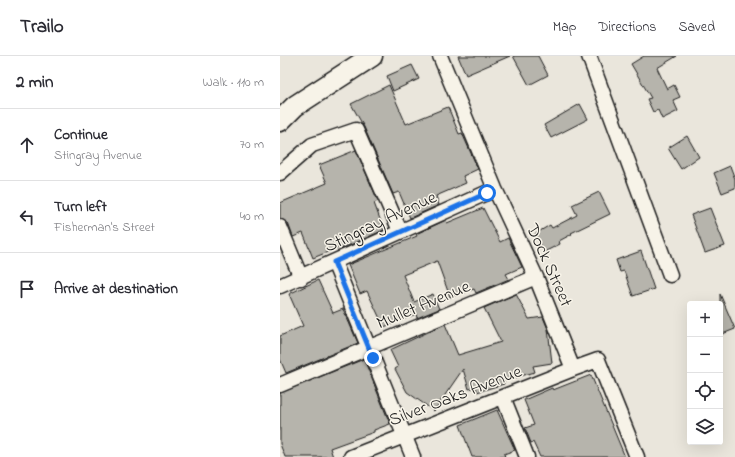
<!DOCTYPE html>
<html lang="en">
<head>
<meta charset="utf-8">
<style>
	body { margin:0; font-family:"Indie Flower",sans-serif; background:#f7f7f7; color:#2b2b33 }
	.controls { position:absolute; right:12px; bottom:12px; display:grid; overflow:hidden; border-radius:4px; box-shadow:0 4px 16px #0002 }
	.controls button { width:36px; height:36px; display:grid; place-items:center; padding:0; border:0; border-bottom:1px solid #e1e1e2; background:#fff; color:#2b2b33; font:20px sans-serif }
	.stop { position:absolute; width:12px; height:12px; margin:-9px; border:3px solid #1a73e8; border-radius:50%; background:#fff }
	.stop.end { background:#1a73e8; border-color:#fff; box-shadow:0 1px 4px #0008 }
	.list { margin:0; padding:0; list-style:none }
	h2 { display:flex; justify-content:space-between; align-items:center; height:52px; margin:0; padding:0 16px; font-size:17px }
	h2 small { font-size:13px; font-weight:400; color:#7c7c81 }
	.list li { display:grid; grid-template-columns:26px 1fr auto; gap:12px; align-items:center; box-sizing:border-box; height:72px; padding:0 16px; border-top:1px solid #e1e1e2 }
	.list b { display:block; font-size:15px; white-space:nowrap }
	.list p { margin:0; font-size:13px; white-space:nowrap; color:#7c7c81 }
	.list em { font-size:13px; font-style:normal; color:#7c7c81 }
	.icon { flex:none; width:22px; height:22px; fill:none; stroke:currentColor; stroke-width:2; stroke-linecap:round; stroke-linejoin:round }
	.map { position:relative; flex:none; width:455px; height:401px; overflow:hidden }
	header { display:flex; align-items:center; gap:24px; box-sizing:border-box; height:56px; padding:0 20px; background:#fff; border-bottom:1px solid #e1e1e2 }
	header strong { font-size:19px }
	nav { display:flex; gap:22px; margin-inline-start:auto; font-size:14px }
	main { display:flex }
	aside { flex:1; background:#fff }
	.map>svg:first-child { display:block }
	.building { fill:#b6b4ac; stroke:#1c1c1c }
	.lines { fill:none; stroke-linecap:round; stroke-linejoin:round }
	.street-casing { stroke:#1c1c1c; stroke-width:17 }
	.secondary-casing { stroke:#1c1c1c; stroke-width:23 }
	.street { stroke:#f7f3e8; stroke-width:14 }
	.secondary { stroke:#f7f3e8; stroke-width:20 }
	.route { stroke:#1a73e8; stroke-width:5 }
	.labels { text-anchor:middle; stroke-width:3; stroke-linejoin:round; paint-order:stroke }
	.street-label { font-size:18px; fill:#1c1c1c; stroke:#f7f3e8 }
</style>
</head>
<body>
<header>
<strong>Trailo</strong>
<nav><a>Map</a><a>Directions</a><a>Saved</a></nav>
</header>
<main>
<aside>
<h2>2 min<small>Walk · 110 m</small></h2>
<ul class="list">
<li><svg class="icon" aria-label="ahead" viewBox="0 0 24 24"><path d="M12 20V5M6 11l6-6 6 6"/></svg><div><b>Continue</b><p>Stingray Avenue</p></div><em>70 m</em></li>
<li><svg class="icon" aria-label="left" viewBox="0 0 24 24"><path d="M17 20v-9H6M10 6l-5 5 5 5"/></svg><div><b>Turn left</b><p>Fisherman's Street</p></div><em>40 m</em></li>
<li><svg class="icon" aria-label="arrive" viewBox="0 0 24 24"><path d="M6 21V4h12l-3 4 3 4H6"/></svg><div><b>Arrive at destination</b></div></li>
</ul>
</aside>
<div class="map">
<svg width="455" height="401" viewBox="0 0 455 401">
	<rect width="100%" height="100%" fill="#eae6dc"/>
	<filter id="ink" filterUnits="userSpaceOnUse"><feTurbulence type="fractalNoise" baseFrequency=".025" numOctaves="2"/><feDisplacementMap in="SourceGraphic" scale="8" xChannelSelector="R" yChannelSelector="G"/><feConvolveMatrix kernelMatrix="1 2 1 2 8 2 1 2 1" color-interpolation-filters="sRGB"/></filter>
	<g filter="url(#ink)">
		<path class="building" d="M178,0H230L186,19Z
			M233,0H258L268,19L249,29Z
			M364,0H397L377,12L387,33L394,29L400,41L393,44L398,55L382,63L378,54L373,56L367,43L371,42L351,8Z
			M132,9L139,23L113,35L107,20Z
			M109,29L126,68L168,51L179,78L182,77L198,113L183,120L186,127L156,140L159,149L130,162L119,136L113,138L84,71L71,48Z
			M300,48L308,63L271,82L264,69Z
			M407,80L419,101L401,113L388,92Z
			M76,94L98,145L94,147L104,174L61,193L60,191L33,202L23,177L13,181L8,167L0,163V147L47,127L39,109Z
			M450,110L455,123V132L442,137L434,117Z
			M319,136L330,158L291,177L292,178L279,185L280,188L264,196L255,178L270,169L272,172L297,159L292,149Z
			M203,152L220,186L228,182L242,211L226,218L229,223L196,237L194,233L170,241L157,205L123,219L134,246L153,238L159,253L137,262L136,258L104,271L87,235L80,238L68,209L137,180L136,178L166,164L167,167Z
			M430,152L445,190L425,197L411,159Z
			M361,195L374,233L353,240L344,215L340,216L336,204Z
			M38,224L53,257L63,253L78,287L6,317L0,303V280L23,270L9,238Z
			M236,238L249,263L263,261L268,273L272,307L253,310L255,316L223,325L224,328L197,336L196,331L189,333L183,313L154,355L127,336L115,313L118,311L110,294L165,268L178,299L221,286L204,252Z
			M440,238L455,273L440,279Z
			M84,303L110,368L94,374V376L50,392L53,401H5L0,388V337Z
			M311,319L345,401H260L253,386L251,387L245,372L254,369L244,344L272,332L273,334Z
			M217,354L235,394L224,398L225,401H192L180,369Z"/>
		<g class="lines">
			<defs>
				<path id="street" d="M160,0L215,133L256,221L293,313L318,304L357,401
					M309,0L390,219
					M0,117L32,89L76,74L120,175
					M0,171L21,222
					M54,206L133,401
					M0,230L215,133
					M0,329L256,221
					M223,341L247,401
					M71,401L293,313"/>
				<path id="secondary" d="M0,65L15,50L92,0"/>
			</defs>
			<use href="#street" class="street-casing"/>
			<use href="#secondary" class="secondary-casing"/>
			<use href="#street" class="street"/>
			<use href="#secondary" class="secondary"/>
		</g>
	</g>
	<g class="lines" filter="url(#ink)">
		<path class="route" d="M93,302L54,206L207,137"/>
	</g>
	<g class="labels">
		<g class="street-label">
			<text transform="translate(100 165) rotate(-25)" y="6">Stingray Avenue</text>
			<text transform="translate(270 209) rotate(66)" y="6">Dock Street</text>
			<text transform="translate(143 248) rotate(-23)" y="6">Mullet Avenue</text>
			<text transform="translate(175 339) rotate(-21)" y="6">Silver Oaks Avenue</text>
		</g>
	</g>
</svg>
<div class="controls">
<button>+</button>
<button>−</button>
<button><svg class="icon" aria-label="locate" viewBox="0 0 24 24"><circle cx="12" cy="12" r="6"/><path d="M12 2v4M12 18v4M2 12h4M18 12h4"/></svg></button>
<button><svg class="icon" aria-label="layers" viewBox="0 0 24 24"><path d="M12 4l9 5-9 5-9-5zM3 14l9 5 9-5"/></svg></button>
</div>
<div class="stop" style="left:207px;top:137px"></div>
<div class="stop end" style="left:93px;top:302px"></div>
</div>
</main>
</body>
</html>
